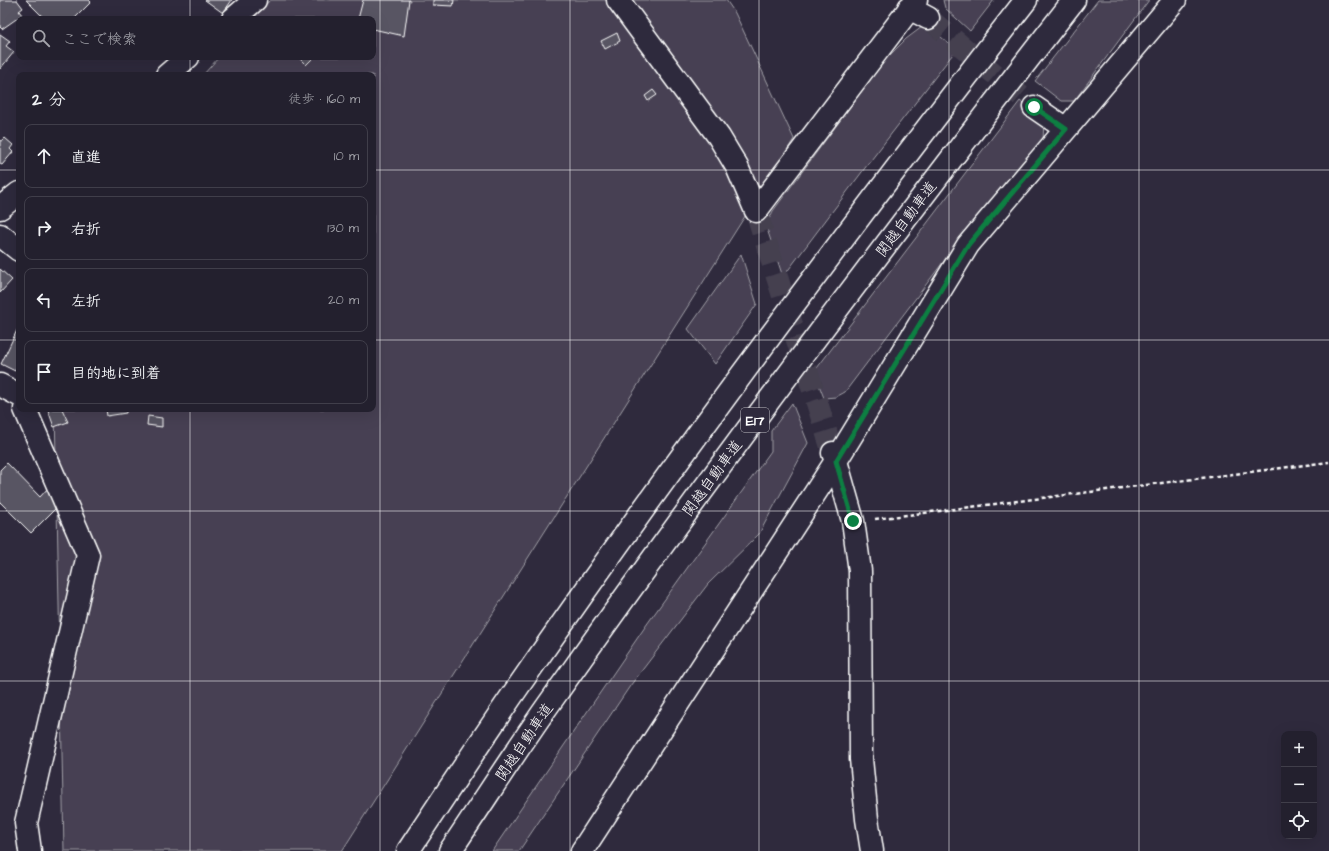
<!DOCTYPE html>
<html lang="ja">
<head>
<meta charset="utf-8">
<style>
	body { margin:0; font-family:"Architects Daughter","Klee One",sans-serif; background:#2b2836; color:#f1f3f6 }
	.controls { position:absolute; right:12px; bottom:12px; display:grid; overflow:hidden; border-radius:8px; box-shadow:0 4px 16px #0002 }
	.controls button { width:36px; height:36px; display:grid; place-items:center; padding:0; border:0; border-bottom:1px solid #403e4a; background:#23202e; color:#f1f3f6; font:20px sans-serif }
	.stop { position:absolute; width:12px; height:12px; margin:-9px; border:3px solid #0b8043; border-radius:50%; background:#fff }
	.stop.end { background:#0b8043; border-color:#fff; box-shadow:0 1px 4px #0008 }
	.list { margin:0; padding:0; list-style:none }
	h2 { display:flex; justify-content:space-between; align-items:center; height:52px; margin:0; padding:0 16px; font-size:17px }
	h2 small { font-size:13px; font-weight:400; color:#a3a3aa }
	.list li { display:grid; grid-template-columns:26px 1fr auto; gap:12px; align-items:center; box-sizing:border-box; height:64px; margin:0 8px 8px; padding:0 8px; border:1px solid #403e4a; border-radius:8px }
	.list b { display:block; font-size:15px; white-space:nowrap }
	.list em { font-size:13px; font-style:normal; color:#a3a3aa }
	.icon { flex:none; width:22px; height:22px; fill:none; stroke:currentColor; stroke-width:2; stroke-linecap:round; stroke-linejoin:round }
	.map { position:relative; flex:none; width:1329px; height:851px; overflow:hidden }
	.search { position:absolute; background:#23202e; box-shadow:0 4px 16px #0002; left:16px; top:16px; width:360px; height:44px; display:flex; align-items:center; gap:10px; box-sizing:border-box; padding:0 14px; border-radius:8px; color:#a3a3aa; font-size:15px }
	.panel { position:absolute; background:#23202e; box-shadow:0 4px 16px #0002; left:16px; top:72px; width:360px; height:340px; border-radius:8px }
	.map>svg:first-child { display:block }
	.green { fill:#464152; stroke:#a2a0a8 }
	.building { fill:#595564; stroke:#fff }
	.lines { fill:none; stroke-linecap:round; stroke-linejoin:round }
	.street-tunnel { stroke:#443f50; stroke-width:22; stroke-dasharray:22 11; stroke-linecap:butt }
	.street-casing { stroke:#fff; stroke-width:25 }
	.highway-casing { stroke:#fff; stroke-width:25 }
	.path { stroke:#fff; stroke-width:2.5; stroke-dasharray:4 3; stroke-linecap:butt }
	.street { stroke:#2f2a3d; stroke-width:22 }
	.highway { stroke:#2f2a3d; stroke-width:22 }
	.route { stroke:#0b8043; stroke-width:5 }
	.grid { fill:none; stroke:#fff; stroke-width:1; stroke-opacity:0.55 }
	.labels { text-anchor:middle; stroke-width:3; stroke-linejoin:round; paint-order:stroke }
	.shield { fill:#2f2a3d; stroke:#c1bfc5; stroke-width:1 }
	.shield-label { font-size:14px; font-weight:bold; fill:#fff }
	.street-label { font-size:15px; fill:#fff; stroke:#2f2a3d }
</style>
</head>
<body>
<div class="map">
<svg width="1329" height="851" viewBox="0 0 1329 851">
	<rect width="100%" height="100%" fill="#2f2a3d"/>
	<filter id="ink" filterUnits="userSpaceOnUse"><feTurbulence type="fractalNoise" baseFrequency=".025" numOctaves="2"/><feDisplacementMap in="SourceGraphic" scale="8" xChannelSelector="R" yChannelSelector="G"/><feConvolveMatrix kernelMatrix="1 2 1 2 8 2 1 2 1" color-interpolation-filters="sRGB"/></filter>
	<g filter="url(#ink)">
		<path class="green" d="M270,0H726L735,13L794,139L342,851H64L55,409H373V75H203L219,57H373V19H253Z
			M943,0H994L970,31L945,8Z
			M1098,0H1149L1074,101H1061L1035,81Z
			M926,24L956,50L868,164L783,277L766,226L773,211L885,60L906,39Z
			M1020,101L1044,120L1043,141L965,233L845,392L836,397L824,398L814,372Z
			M741,254L757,304L715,364L688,329Z
			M792,403L808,443L759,534L708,584L630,686L519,851H492L645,627L771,451V431Z"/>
		<path class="building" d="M0,0H17L23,8L19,11L22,15L2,29L0,27Z
			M26,0H89L91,2L74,19H45Z
			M205,0H232L223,13Z
			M363,0H409L404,36L373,29V19H358Z
			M433,0H454L453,6L433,5Z
			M617,33L620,41L605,49L601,41Z
			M0,34L10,41L6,46L14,52L0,69Z
			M298,57H314L306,65Z
			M653,90L657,95L648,101L645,96Z
			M5,138L13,145L10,149L13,152L2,165L0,164V140L2,141Z
			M0,269L12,280L0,293Z
			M19,326V363L15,371L1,364Z
			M50,409H62L68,422L54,427L48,410Z
			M106,409H126V413L107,416Z
			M148,416L162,418V427L147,425Z
			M7,463L40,497L48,488L62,502L31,533L0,502V470Z"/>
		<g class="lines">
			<path class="street-tunnel" d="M928,18L1034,107
				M756,211L832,450"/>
			<defs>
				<path id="street" d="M618,0L719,137L737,167L756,211L916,0
					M909,8L928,18
					M1034,107L1066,129
					M0,235L19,250
					M0,385L19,395
					M25,409L88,555L26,823L30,851
					M833,453L836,461L853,521L860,571L861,759L867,819L872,851
					M582,851L836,461L968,245L1175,0"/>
				<path id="highway" d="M233,19L255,0
					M167,75L188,57
					M0,208L19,193
					M408,851C445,795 482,739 520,684C681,451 852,224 1026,0
					M450,851C484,801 516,750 551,701C719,463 895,230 1074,0"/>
			</defs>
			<use href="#street" class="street-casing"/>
			<use href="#highway" class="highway-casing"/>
			<path class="path" d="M875,519L1329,462"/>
			<use href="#street" class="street"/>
			<use href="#highway" class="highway"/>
		</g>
	</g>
	<g class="lines" filter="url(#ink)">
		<path class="route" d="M853,521L836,461L968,245L1066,129L1034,107"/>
	</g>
	<path class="grid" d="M190,0V19M380,0V851M570,0V851M759,0V851M949,0V851M1139,0V851M190,57V75M0,170H19M373,170H1329M0,340H19M373,340H1329M190,409V851M0,511H1329M0,681H1329"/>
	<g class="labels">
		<rect class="shield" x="741" y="408" width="28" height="24" rx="3"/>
		<g class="shield-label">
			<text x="755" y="425">E17</text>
		</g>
		<g class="street-label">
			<text transform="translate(906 219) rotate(-53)" y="5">関越自動車道</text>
			<text transform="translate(712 478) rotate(-54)" y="5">関越自動車道</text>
			<text transform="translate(524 742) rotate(-56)" y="5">関越自動車道</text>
		</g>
	</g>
</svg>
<div class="controls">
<button>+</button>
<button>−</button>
<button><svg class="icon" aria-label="locate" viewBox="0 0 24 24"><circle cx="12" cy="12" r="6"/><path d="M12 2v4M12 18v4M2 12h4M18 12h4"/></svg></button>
</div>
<div class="stop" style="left:1034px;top:107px"></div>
<div class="stop end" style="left:853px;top:521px"></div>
<div class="search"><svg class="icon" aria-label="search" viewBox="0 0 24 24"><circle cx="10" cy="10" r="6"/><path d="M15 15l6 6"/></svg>ここで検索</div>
<section class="panel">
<h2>2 分<small>徒歩 · 160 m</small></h2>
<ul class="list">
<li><svg class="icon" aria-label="ahead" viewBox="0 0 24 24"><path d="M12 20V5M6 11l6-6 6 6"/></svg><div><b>直進</b></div><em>10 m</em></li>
<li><svg class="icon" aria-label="right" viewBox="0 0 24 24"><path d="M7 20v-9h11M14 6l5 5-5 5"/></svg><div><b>右折</b></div><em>130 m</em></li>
<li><svg class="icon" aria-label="left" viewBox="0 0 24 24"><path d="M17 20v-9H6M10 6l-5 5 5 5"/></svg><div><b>左折</b></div><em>20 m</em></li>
<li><svg class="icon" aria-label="arrive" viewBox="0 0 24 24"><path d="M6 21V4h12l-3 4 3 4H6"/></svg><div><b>目的地に到着</b></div></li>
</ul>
</section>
</div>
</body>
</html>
